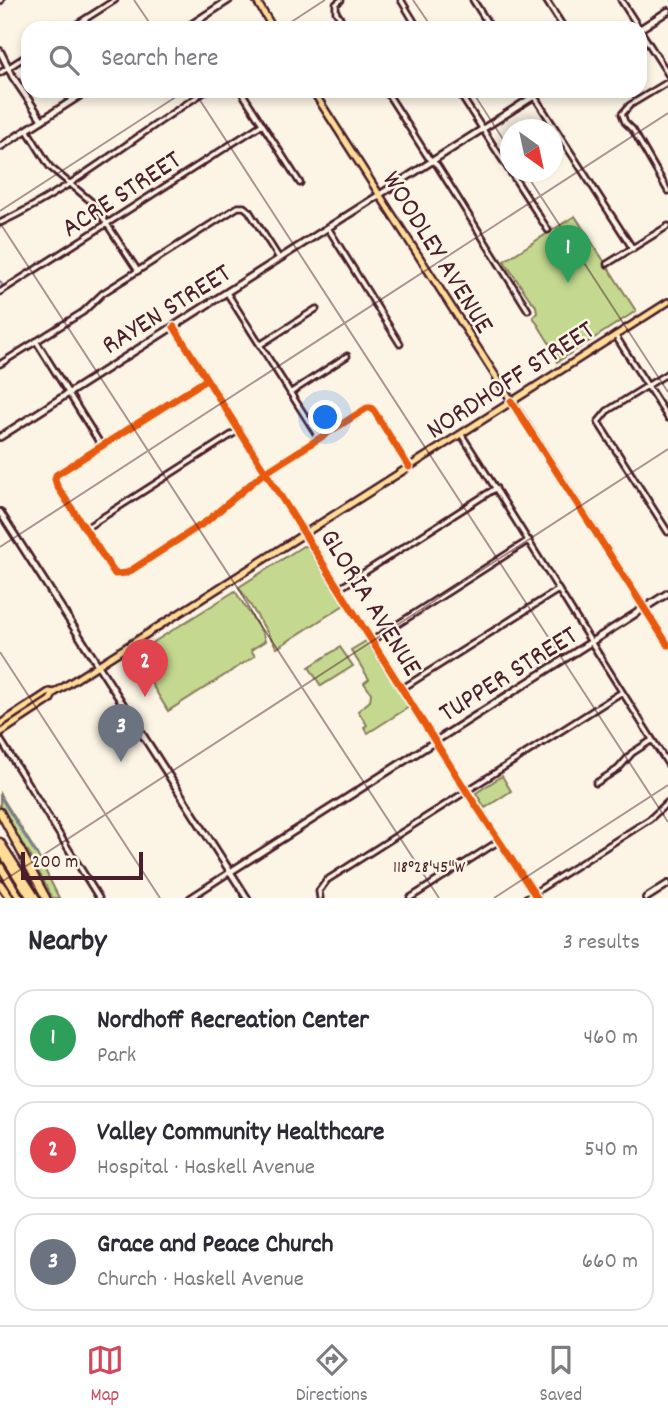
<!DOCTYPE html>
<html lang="en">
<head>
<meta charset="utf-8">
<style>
	body { margin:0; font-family:Dekko,sans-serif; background:#f7f7f7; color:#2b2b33 }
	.compass { position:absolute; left:500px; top:119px; width:63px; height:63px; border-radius:50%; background:#fff; box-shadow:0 4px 10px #0003; rotate:147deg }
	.scale { position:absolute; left:21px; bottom:18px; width:122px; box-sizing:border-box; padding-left:7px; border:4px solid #4a1f2b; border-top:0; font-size:19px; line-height:24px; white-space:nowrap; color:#4a1f2b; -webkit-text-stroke:5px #fcf5e5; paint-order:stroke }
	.you { position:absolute; left:326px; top:418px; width:24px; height:24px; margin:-18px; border:5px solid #fff; border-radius:50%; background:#1a73e8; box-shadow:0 0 0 10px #1a73e833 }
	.badge { display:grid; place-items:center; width:46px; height:46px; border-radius:50%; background:#d1495b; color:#fff; font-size:23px; font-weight:700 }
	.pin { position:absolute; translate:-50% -58px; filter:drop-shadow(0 2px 4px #0008) }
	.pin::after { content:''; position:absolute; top:37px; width:24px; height:21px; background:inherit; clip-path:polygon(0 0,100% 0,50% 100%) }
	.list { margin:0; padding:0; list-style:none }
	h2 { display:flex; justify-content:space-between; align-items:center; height:91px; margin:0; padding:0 28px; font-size:30px }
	h2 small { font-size:23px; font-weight:400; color:#7c7c81 }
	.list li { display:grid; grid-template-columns:46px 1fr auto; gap:21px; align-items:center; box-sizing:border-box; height:98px; margin:0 14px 14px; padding:0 14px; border:2px solid #e1e1e2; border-radius:21px }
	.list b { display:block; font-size:26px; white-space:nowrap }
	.list p { margin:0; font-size:23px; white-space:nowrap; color:#7c7c81 }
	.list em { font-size:23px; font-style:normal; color:#7c7c81 }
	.icon { flex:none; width:38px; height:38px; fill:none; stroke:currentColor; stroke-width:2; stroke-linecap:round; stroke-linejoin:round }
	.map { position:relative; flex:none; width:668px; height:898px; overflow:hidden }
	.search { position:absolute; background:#fff; box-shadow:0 4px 10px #0003; left:21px; right:21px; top:21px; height:77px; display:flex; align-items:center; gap:18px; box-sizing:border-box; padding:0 24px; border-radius:21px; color:#7c7c81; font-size:26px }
	.sheet { height:427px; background:#fff }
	nav { display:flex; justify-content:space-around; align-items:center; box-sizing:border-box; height:98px; border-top:2px solid #e1e1e2; background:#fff; font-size:19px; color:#7c7c81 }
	nav a { display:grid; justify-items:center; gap:4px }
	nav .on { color:#d1495b }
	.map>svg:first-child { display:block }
	.green { fill:#c4d98f; stroke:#877c5d; stroke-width:2 }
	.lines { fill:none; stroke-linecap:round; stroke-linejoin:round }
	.stream { stroke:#727f9d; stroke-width:2 }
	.minor-casing { stroke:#4a1f2b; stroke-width:9 }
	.tertiary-casing { stroke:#4a1f2b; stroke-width:10 }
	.secondary-casing { stroke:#4a1f2b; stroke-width:10 }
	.primary-casing { stroke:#4a1f2b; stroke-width:10 }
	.motorway-casing { stroke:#4a1f2b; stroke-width:11 }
	.minor { stroke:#fcf5e5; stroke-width:3.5 }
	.tertiary { stroke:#fcf5e5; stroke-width:4.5 }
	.secondary { stroke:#fcf5e5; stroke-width:4.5 }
	.primary { stroke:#ffdd96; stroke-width:5 }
	.motorway { stroke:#ffdd96; stroke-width:6 }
	.cycleway-casing { stroke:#fcf5e5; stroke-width:11 }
	.cycleway { stroke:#e8590c; stroke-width:7 }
	.ticks { fill:none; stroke:#4a1f2b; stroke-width:2; stroke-opacity:0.45 }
	.labels { text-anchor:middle; stroke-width:5; stroke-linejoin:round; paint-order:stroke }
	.street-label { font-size:28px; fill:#4a1f2b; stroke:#fcf5e5 }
	.ticks-label { font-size:18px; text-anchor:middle; fill:#4a1f2b; stroke:#fcf5e5; stroke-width:5; stroke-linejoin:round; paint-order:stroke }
</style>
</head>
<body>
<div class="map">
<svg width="668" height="898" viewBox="0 0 668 898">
	<rect width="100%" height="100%" fill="#fcf5e5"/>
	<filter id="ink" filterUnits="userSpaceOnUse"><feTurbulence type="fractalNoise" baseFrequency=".0143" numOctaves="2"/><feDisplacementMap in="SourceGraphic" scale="14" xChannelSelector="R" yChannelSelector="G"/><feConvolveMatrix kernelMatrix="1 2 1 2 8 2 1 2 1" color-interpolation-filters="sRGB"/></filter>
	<g filter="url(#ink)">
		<path class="green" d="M575,216L636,311L557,362L556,359L558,357L533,317L537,313L536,306L529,298L504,261Z
			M303,546L307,547L344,605L277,648L239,587Z
			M235,591L263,634L265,641L251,650L255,656L168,711L142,668L149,663L141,650Z
			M366,641L409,707L368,733L364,727L367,725L358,711L370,701L371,693L364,683L369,679L351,650Z
			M340,647L353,666L321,686L309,667Z
			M502,776L511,791L485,808L476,793Z
			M0,794L36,852L59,898H52L28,851L25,852L0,806Z"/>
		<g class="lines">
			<path class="stream" d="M0,281L3,287
				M0,797L36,854"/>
			<defs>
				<path id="minor" d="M341,0L336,4V12L347,28
					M401,0L418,28
					M473,0L491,28
					M546,0L564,28
					M621,0L639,28
					M0,1L1,0
					M71,28L115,0
					M640,30L668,74
					M0,73L28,55
					M668,82L630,105L622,114L625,122L633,130L668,191
					M241,91L300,183
					M386,91L428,157L437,165L528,310
					M458,91L548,230
					M531,91L633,249
					M27,130L50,167L93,203L138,271
					M0,223C74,188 137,134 206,91
					M328,228L400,344
					M607,264L668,226
					M0,292L261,125
					M227,293L319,438
					M615,335L668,418
					M36,341L101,445
					M260,345L316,309
					M0,364L83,312L103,293L238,207H244L249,211L279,258
					M668,373L607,411L598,422L668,532
					M206,380L56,475L55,479L57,486L115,574L127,573L207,521L260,476L367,408H371L374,411L409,467
					M290,393L347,356
					M461,434C531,543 597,654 668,764
					M86,528L239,430
					M340,588L496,488
					M373,640L529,540
					M403,688L558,590
					M0,739L99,898
					M596,783L618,769L632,753L652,740
					M190,898L230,872
					M320,898L319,891L327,880L622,692
					M410,898L499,841
					M526,898L650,819L668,802"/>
				<path id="tertiary" d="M640,29L668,11
					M0,51L13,77L42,120
					M174,327L467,792L537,898
					M0,437L542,91
					M230,872L668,593"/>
				<path id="secondary" d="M186,28L229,0
					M0,147L87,91
					M0,512L247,898
					M646,898L668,884"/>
				<path id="primary" d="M256,0L273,28
					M313,91L668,645
					M0,724L49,692L54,693
					M0,733L50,700L54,693L668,302"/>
				<path id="motorway" d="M0,812L46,898
					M0,842L36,898
					M3,849V854L31,898
					M0,866L20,898
					M0,884L10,898"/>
			</defs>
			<use href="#minor" class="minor-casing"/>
			<use href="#tertiary" class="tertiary-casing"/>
			<use href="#secondary" class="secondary-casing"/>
			<use href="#primary" class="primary-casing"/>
			<use href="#motorway" class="motorway-casing"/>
			<use href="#minor" class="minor"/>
			<use href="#tertiary" class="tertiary"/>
			<use href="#secondary" class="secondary"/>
			<use href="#primary" class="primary"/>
			<use href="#motorway" class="motorway"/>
			<defs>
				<path id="cycleway" d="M174,327L467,792L537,898
					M206,380L56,475L55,479L57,486L115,574L127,573L207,521L260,476L367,408H371L374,411L409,467
					M511,401L668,645"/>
			</defs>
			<use href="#cycleway" class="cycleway-casing"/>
			<use href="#cycleway" class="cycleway"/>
		</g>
	</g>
	<path class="ticks" d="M134,0L153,28M413,0L432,28M282,28L325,0M194,91L668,822M472,91L510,150M525,172L668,392M0,211L185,91M0,223L439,898M0,547L668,113M0,652L160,898M0,883L668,449M494,898L668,785"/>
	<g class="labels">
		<g class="street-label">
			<text transform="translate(120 192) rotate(-33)" y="10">ACRE STREET</text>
			<text transform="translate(440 251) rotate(58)" y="10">WOODLEY AVENUE</text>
			<text transform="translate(165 307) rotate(-32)" y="10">RAYEN STREET</text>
			<text transform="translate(509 378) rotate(-33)" y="10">NORDHOFF STREET</text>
			<text transform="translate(373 601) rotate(58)" y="10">GLORIA AVENUE</text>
			<text transform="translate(507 672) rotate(-32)" y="10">TUPPER STREET</text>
		</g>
	</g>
	<g class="ticks-label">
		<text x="429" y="872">118°28'45"W</text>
	</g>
</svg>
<svg class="compass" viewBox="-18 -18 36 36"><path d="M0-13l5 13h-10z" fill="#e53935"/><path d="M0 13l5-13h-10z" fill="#7c7c81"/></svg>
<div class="scale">200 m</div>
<div class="you"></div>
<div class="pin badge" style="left:568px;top:283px;background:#2e9e5b">1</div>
<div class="pin badge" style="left:145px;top:697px;background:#e0444e">2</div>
<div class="pin badge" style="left:121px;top:762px;background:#6b7280">3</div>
<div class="search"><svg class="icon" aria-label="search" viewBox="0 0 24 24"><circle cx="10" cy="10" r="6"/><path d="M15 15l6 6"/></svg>Search here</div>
</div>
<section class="sheet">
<h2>Nearby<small>3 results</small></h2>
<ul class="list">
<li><span class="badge" style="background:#2e9e5b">1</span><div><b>Nordhoff Recreation Center</b><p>Park</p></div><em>460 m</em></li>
<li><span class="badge" style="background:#e0444e">2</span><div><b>Valley Community Healthcare</b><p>Hospital · Haskell Avenue</p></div><em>540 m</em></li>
<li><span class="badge" style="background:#6b7280">3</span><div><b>Grace and Peace Church</b><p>Church · Haskell Avenue</p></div><em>660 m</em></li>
</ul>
</section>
<nav>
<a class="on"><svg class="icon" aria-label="map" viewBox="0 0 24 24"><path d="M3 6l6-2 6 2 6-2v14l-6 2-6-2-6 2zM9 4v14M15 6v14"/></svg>Map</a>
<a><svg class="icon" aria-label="directions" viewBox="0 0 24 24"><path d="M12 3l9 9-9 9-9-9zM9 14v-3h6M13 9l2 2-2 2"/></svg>Directions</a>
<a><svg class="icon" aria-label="saved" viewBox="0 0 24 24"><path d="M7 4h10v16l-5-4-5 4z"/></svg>Saved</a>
</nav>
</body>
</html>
